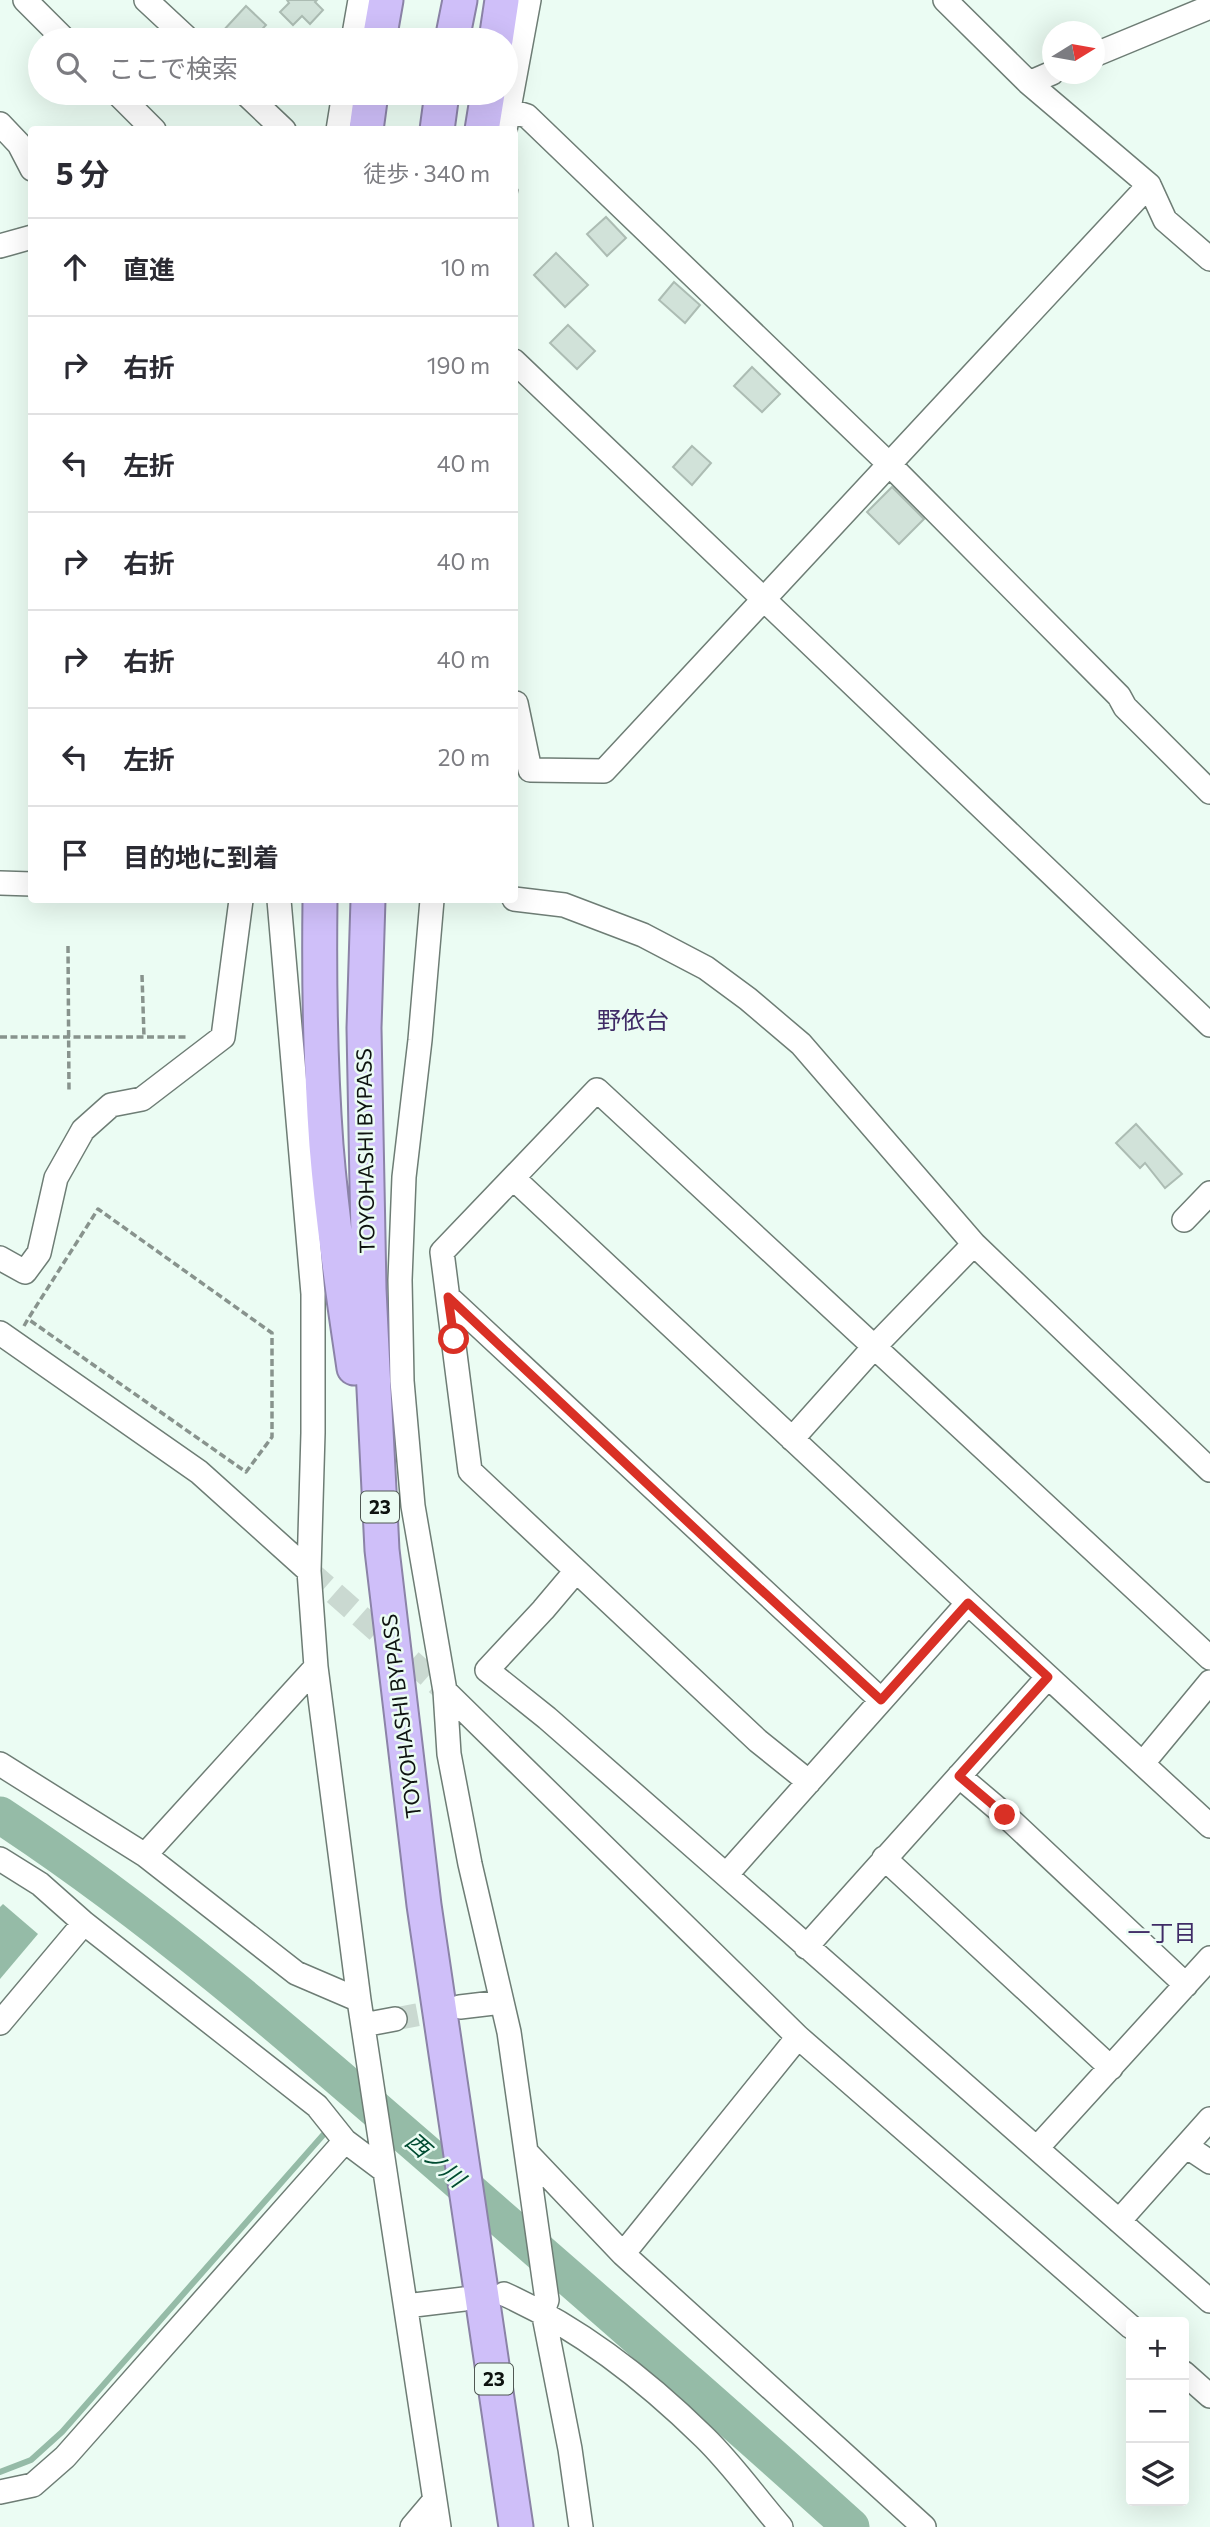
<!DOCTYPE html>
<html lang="ja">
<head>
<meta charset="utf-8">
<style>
	body { margin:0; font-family:Commissioner,"Noto Sans JP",sans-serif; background:#f2f2f3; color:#2b2b33 }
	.controls { position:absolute; right:21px; bottom:21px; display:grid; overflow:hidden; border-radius:7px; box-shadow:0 7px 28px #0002 }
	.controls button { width:63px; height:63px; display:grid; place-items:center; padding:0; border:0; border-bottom:2px solid #e1e1e2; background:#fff; color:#2b2b33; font:35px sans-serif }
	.compass { position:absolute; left:1042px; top:21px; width:63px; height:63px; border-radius:50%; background:#fff; box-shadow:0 7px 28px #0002; rotate:79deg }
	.stop { position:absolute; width:21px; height:21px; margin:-16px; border:5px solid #d93025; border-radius:50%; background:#fff }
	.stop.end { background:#d93025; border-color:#fff; box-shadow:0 2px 7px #0008 }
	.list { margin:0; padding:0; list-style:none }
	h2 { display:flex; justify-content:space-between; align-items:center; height:91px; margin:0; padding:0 28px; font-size:30px }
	h2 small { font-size:23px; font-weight:400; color:#7c7c81 }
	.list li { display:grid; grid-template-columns:46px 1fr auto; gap:21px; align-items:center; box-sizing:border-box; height:98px; padding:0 28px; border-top:2px solid #e1e1e2 }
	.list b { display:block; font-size:26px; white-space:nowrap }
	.list em { font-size:23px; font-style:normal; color:#7c7c81 }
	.icon { flex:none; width:38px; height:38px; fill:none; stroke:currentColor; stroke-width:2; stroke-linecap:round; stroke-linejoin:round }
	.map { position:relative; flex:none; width:1210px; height:2527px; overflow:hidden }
	.search { position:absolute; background:#fff; box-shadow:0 7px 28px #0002; left:28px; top:28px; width:490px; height:77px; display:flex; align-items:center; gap:18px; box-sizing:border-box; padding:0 24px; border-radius:38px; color:#7c7c81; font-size:26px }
	.panel { position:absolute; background:#fff; box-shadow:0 7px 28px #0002; left:28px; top:126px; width:490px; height:777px; border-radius:7px }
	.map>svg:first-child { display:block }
	.water { fill:#95bba7 }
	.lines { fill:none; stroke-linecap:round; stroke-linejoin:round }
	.stream { stroke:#95bba7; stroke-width:6 }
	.river { stroke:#95bba7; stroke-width:37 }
	.building { fill:#d1e2d9; stroke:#acbcb3; stroke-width:2 }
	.minor-tunnel { stroke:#cad9d1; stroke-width:23; stroke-dasharray:23 11; stroke-linecap:butt }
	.minor-casing { stroke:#6e7d75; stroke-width:26 }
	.highway-casing { stroke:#8b83a7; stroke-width:37 }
	.path { stroke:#88938d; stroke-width:3.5; stroke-dasharray:7 3.5; stroke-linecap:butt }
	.minor { stroke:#fff; stroke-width:23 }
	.highway { stroke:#cfbff9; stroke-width:33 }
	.route { stroke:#d93025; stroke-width:9 }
	.labels { text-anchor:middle; stroke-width:5; stroke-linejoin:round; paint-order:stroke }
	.shield { fill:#ebfcf3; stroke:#505954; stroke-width:2 }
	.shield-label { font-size:19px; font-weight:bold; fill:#0e1310 }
	.street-label { font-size:21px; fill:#0e1310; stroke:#ebfcf3 }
	.neighbourhood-label { font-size:23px; fill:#3f2b66; stroke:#ebfcf3 }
	.water-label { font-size:23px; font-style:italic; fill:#004b31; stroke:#ebfcf3 }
	.quarter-label { font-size:24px; fill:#3f2b66; stroke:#ebfcf3 }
</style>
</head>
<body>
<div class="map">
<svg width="1210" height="2527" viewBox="0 0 1210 2527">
	<rect width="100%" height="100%" fill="#ebfcf3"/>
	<path class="water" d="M3,1904L38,1934L0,1979V1907Z"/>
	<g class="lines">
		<path class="stream" d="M0,2472L31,2460L62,2432L324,2134"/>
		<path class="river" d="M0,1815C160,1920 305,2048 449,2173C584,2291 719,2407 851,2527"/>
	</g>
	<path class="building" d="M287,0H317L315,2L323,10L310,24L302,16L293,25L280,12L289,3Z
		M246,6L266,25L252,40H231L222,32Z
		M606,217L626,238L607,256L587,234Z
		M556,253L588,285L565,307L534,275Z
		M674,282L700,305L685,323L659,300Z
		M568,325L595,351L577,369L550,343Z
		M752,367L780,394L762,412L734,386Z
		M692,446L711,463L692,485L673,467Z
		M892,487L924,519L899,544L867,512Z
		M1136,1124L1182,1174L1165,1188L1145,1163L1140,1168L1116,1143Z"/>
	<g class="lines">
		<path class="minor-tunnel" d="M309,1571L445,1691
			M395,2019L454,2008"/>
		<defs>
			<path id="minor" d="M25,0L65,40
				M146,0L189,40
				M945,0L1029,83L1149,185L1165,220L1210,259
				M353,40L360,0
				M1094,55L1210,7
				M1029,83L1052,73
				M117,93L154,130
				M245,93L284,130
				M508,110L527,116L889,464L1119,696L1125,707L1210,792
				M0,124L19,144L32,169
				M338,130L344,93
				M505,130L529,0
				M0,246L32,237
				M514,361L1210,1025
				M514,703H516L530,770L604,771L1149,185
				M0,883L32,884
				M514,899L564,905L643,935L706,968L748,999L801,1044L974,1244L1210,1470
				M279,900L313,1294V1433L309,1571L316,1667L359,2000L439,2527
				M432,900L420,1040L404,1177L400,1280L402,1381L413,1506L445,1691L449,1754L470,1864L509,2032L547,2300L543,2311L570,2449L581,2527
				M513,1178L968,1603L1210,1826
				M1184,1220L1210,1193
				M0,1258L25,1272L39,1253L56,1178L83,1130L111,1105L142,1099L223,1037L241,900
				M448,1297L881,1700
				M0,1333L199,1472L309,1571
				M792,1439L875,1346L974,1244
				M576,1571L543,1610L487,1670L547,1718L726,1875L1210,2301
				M445,1691L798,2037L1131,2327
				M1143,1763L1210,1682
				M0,1764L145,1855L296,1973L359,2000
				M959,1776L1005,1815L1186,1985
				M809,1782L758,1741L470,1471L442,1252L597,1090L1210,1658
				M145,1855L316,1667
				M884,1858L1111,2068
				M0,1859L40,1884L84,1923L317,2106L345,2141L385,2171
				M726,1875L968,1603
				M806,1947L1048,1677
				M460,2007L502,2002
				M0,2023L84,1923
				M363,2025L395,2019
				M1186,2146L1210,2162
				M1037,2148L1210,1958
				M527,2153L623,2254L924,2527
				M1119,2221L1210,2119
				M623,2254L798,2037
				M504,2294C580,2328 645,2379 704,2437C732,2464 755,2497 781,2527
				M406,2306L464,2299
				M1184,2373L1210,2396
				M0,2492L33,2485L65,2457L345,2141
				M412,2527L434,2501"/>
			<path id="highway" d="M379,40L386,0
				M452,40L460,0
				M496,40L502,0
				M366,130L371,93
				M437,130L442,93
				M482,130L488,93
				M320,900C319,981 320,1063 326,1145C332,1219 343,1294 354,1368
				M368,900L364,1028L369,1289L382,1550L424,1905L516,2527"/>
		</defs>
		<use href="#minor" class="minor-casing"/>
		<use href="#highway" class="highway-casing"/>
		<path class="path" d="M514,190H517L514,205
			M68,946L69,1092
			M142,975L144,1037
			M0,1037H186
			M24,1326L28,1319L98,1209L272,1333V1437L246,1472L28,1319"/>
		<use href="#minor" class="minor"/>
		<use href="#highway" class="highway"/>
	</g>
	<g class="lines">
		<path class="route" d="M454,1339L448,1297L722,1554L881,1700L968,1603L1048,1677L959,1776L1005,1815"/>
	</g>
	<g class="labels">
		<g class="shield">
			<rect x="361" y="1491.5" width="38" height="31" rx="5"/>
			<rect x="475" y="2363.5" width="38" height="31" rx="5"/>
		</g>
		<g class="shield-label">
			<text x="380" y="1514">23</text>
			<text x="494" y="2386">23</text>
		</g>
		<g class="street-label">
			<text transform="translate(366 1151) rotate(-91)" y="7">TOYOHASHI BYPASS</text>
			<text transform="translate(402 1716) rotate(-97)" y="7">TOYOHASHI BYPASS</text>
		</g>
		<g class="neighbourhood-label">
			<text x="1162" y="1941">一丁目</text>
		</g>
		<g class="water-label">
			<text transform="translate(435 2160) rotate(41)" y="8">西ノ川</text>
		</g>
		<g class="quarter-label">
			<text x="633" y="1029">野依台</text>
		</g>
	</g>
</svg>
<div class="controls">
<button>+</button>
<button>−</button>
<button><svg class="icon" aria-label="layers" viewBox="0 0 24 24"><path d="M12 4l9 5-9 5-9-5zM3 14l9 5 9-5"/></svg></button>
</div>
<svg class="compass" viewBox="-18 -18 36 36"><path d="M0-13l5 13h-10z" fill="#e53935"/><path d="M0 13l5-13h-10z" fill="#7c7c81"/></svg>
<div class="stop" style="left:454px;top:1339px"></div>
<div class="stop end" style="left:1005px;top:1815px"></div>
<div class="search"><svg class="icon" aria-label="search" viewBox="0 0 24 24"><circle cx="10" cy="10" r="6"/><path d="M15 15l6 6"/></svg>ここで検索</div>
<section class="panel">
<h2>5 分<small>徒歩 · 340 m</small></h2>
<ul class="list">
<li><svg class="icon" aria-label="ahead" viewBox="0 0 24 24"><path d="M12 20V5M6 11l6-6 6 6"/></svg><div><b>直進</b></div><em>10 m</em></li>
<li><svg class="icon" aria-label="right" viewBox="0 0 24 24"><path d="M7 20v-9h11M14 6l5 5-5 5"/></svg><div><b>右折</b></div><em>190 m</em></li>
<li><svg class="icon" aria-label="left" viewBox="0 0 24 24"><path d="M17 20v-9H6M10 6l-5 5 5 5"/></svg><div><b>左折</b></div><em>40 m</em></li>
<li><svg class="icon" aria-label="right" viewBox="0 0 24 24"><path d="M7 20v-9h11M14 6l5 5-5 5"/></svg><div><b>右折</b></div><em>40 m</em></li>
<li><svg class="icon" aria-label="right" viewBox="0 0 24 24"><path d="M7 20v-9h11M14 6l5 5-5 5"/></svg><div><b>右折</b></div><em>40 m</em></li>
<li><svg class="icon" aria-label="left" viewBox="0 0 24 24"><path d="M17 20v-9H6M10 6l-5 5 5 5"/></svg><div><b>左折</b></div><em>20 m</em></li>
<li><svg class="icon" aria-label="arrive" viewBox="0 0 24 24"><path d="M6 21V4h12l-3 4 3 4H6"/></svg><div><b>目的地に到着</b></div></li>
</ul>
</section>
</div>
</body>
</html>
